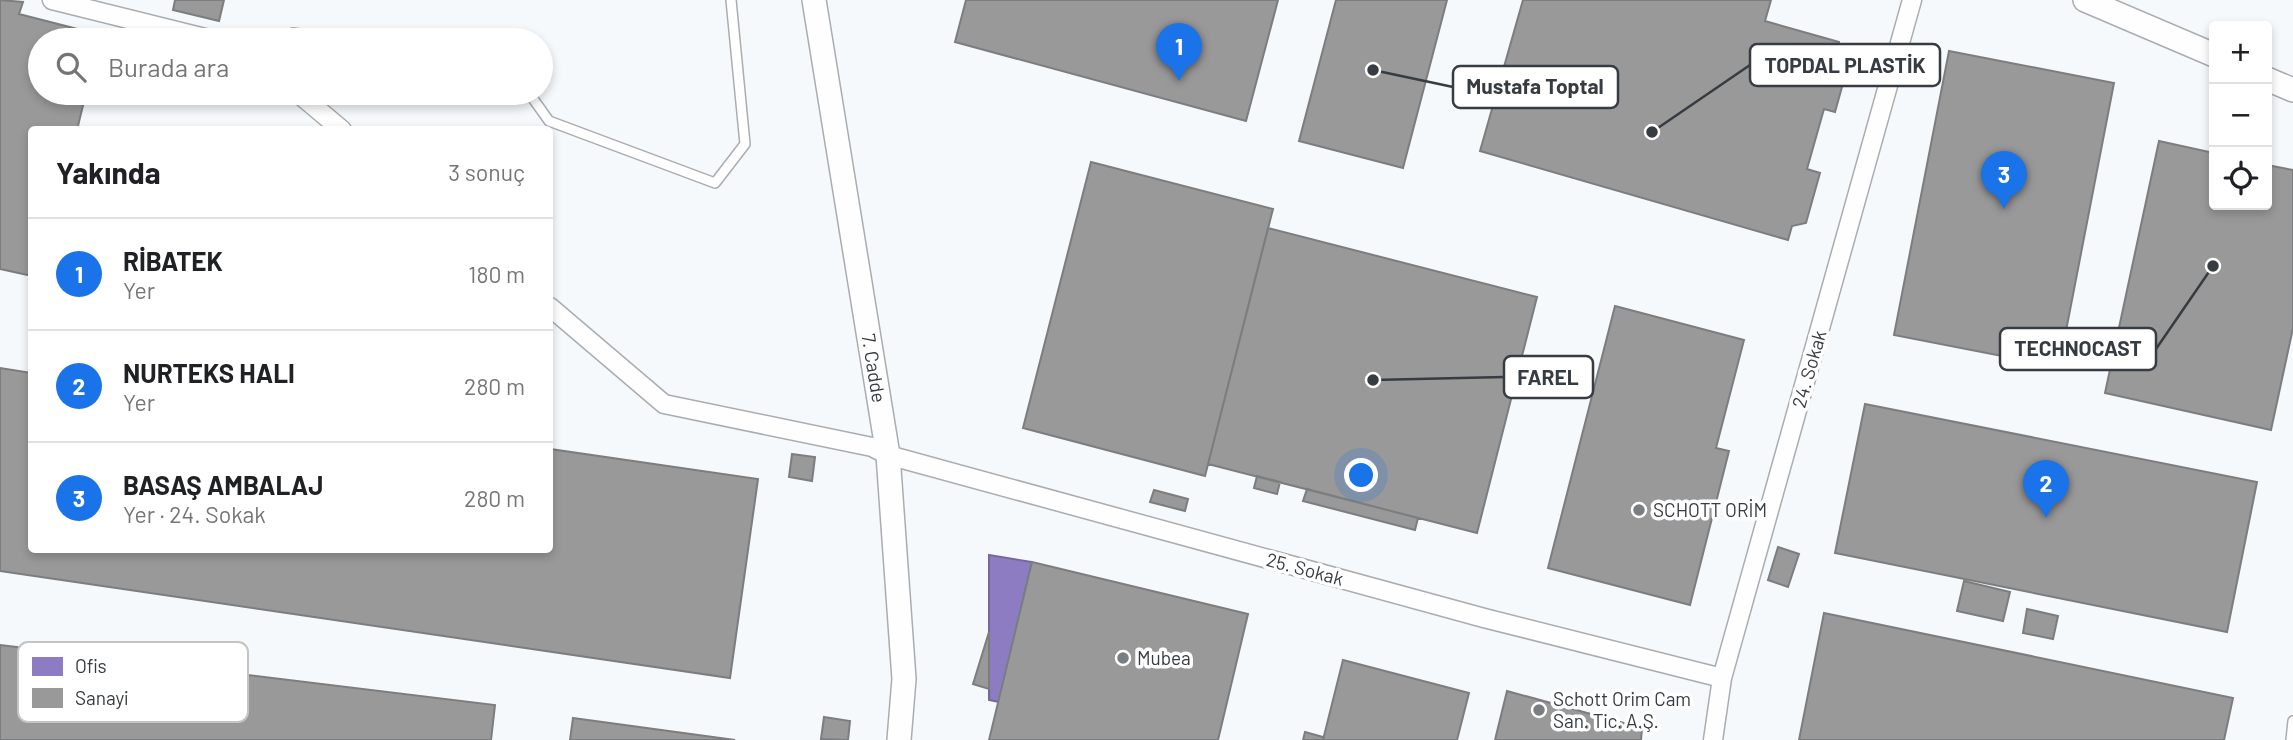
<!DOCTYPE html>
<html lang="tr">
<head>
<meta charset="utf-8">
<style>
	body { margin:0; font-family:Barlow,sans-serif; background:#f2f2f2; color:#202124 }
	.controls { position:absolute; right:21px; top:21px; display:grid; overflow:hidden; border-radius:7px; box-shadow:0 4px 10px #0003 }
	.controls button { width:63px; height:63px; display:grid; place-items:center; padding:0; border:0; border-bottom:2px solid #e0e0e0; background:#fff; color:#202124; font:35px sans-serif }
	.you { position:absolute; left:1362px; top:476px; width:24px; height:24px; margin:-18px; border:5px solid #fff; border-radius:50%; background:#1a73e8; box-shadow:0 0 0 10px #1a73e833 }
	.badge { display:grid; place-items:center; width:46px; height:46px; border-radius:50%; background:#1a73e8; color:#fff; font-size:23px; font-weight:700 }
	.pin { position:absolute; translate:-50% -58px; filter:drop-shadow(0 2px 4px #0008) }
	.pin::after { content:''; position:absolute; top:37px; width:24px; height:21px; background:inherit; clip-path:polygon(0 0,100% 0,50% 100%) }
	.list { margin:0; padding:0; list-style:none }
	h2 { display:flex; justify-content:space-between; align-items:center; height:91px; margin:0; padding:0 28px; font-size:30px }
	h2 small { font-size:23px; font-weight:400; color:#757577 }
	.list li { display:grid; grid-template-columns:46px 1fr auto; gap:21px; align-items:center; box-sizing:border-box; height:112px; padding:0 28px; border-top:2px solid #e0e0e0 }
	.list b { display:block; font-size:26px; white-space:nowrap }
	.list p { margin:0; font-size:23px; white-space:nowrap; color:#757577 }
	.list em { font-size:23px; font-style:normal; color:#757577 }
	.icon { flex:none; width:38px; height:38px; fill:none; stroke:currentColor; stroke-width:2; stroke-linecap:round; stroke-linejoin:round }
	.map { position:relative; flex:none; width:2293px; height:740px; overflow:hidden }
	.search { position:absolute; background:#fff; box-shadow:0 4px 10px #0003; left:28px; top:28px; width:525px; height:77px; display:flex; align-items:center; gap:18px; box-sizing:border-box; padding:0 24px; border-radius:38px; color:#757577; font-size:26px }
	.panel { position:absolute; background:#fff; box-shadow:0 4px 10px #0003; left:28px; top:126px; width:525px; height:427px; border-radius:7px }
	.map>svg:first-child { display:block }
	.offices { fill:#8e7cc3; stroke:#74699c; stroke-width:2 }
	.industry { fill:#999; stroke:#7b7d7f; stroke-width:2 }
	.lines { fill:none; stroke-linecap:round; stroke-linejoin:round }
	.service-casing { stroke:#a9adb1; stroke-width:12 }
	.minor-casing { stroke:#a9adb1; stroke-width:21 }
	.tertiary-casing { stroke:#a9adb1; stroke-width:26 }
	.service { stroke:#fefeff; stroke-width:9 }
	.minor { stroke:#fefeff; stroke-width:18 }
	.tertiary { stroke:#fefeff; stroke-width:23 }
	.poi-dot { fill:#797e82; stroke:#fff; stroke-width:2.5 }
	.labels { text-anchor:middle; stroke-width:7; stroke-linejoin:round; paint-order:stroke }
	.street-label { font-size:19px; fill:#363c41; stroke:#fff }
	.poi-label { font-size:19px; fill:#363c41; stroke:#fff; text-anchor:start }
	.key { fill:#fff; stroke:#c3c4c6; stroke-width:2 }
	.key-label { font-size:19px; fill:#363c41 }
	.leader { fill:none; stroke:#363c41; stroke-width:2.5 }
	.callout-dot { fill:#363c41; stroke:#fff; stroke-width:2.5 }
	.callout { fill:#fff; stroke:#363c41; stroke-width:2.5 }
	.callout-label { font-size:21px; text-anchor:middle; font-weight:bold; fill:#363c41 }
</style>
</head>
<body>
<div class="map">
<svg width="2293" height="740" viewBox="0 0 2293 740">
	<rect width="100%" height="100%" fill="#f6f9fc"/>
	<path class="offices" d="M989,555L1032,562L999,702L989,700Z"/>
	<path class="industry" d="M0,0L23,2L19,14L101,35L100,40H40V93H86L77,130H32V276L0,269Z
		M175,0H224L219,21L173,10Z
		M966,0H1278L1246,121L955,42Z
		M1336,0H1447L1403,168L1299,141Z
		M1523,0H1771L1765,21L1839,42L1835,58L1849,62L1835,112L1824,109L1807,169L1820,173L1806,223L1792,226L1788,240L1480,151Z
		M1949,51L2114,83L2059,367L1894,335Z
		M2159,141L2214,153V205H2267V165L2293,170V328L2271,430L2105,393Z
		M1091,162L1273,209L1205,476L1023,428Z
		M1268,228L1537,297L1477,533L1208,464Z
		M1615,306L1744,340L1716,448L1729,451L1690,605L1548,568Z
		M0,368L32,373V550H550V449L758,479L730,678L0,571Z
		M1865,404L2257,482L2227,632L1835,553Z
		M792,454L815,457L812,481L789,477Z
		M1257,476L1280,482L1277,494L1254,488Z
		M1307,489L1418,518L1415,530L1303,501Z
		M1154,490L1188,499L1185,511L1150,502Z
		M1778,547L1799,554L1788,587L1768,580Z
		M1032,562L1248,614L1218,740H989Z
		M1964,581L2010,592L2003,621L1957,611Z
		M2027,609L2058,616L2053,639L2023,633Z
		M1824,613L2233,698L2224,740H1799Z
		M989,632V689L973,684Z
		M0,645L495,705L491,740H0Z
		M1343,660L1469,693L1457,740H1323Z
		M1507,691L1642,728L1641,740H1495Z
		M824,717L850,721L848,740L821,739Z
		M573,718L735,740H570Z
		M1305,732L1323,737V740H1303Z"/>
	<g class="lines">
		<defs>
			<path id="service" d="M293,33L343,40
				M529,93L549,121L715,183L745,144L731,0
				M2291,740L2293,721"/>
			<path id="minor" d="M52,0L213,40
				M298,93L342,130
				M550,307L664,404L872,447L888,455L1484,618L1722,678
				M1713,740L1722,678L1912,0"/>
			<g id="tertiary">
				<path id="s1" d="M814,0L888,455L904,679L899,740"/>
				<path d="M2085,0L2214,55"/>
				<path d="M2267,79L2293,90"/>
			</g>
		</defs>
		<use href="#service" class="service-casing"/>
		<use href="#minor" class="minor-casing"/>
		<use href="#tertiary" class="tertiary-casing"/>
		<use href="#service" class="service"/>
		<use href="#minor" class="minor"/>
		<use href="#tertiary" class="tertiary"/>
	</g>
	<g class="poi-dot">
		<circle cx="1639" cy="510" r="7"/>
		<circle cx="1123" cy="658" r="7"/>
		<circle cx="1539" cy="710" r="7"/>
	</g>
	<g class="labels">
		<g class="street-label">
			<text dy="7" stroke="none"><textPath href="#s1" startOffset="373">7. Cadde</textPath></text>
			<text transform="translate(1809 369) rotate(-74)" y="7">24. Sokak</text>
			<text transform="translate(1305 569) rotate(15)" y="7">25. Sokak</text>
		</g>
		<g class="poi-label">
			<text x="1653" y="517">SCHOTT ORİM</text>
			<text x="1137" y="665">Mubea</text>
			<text x="1553" y="706">Schott Orim Cam<tspan x="1553" dy="22">San. Tic. A.Ş.</tspan></text>
		</g>
	</g>
	<rect x="18" y="642" width="230" height="80" rx="10" class="key"/>
	<rect x="32" y="657" width="31" height="19" fill="#8e7cc3"/>
	<rect x="32" y="688" width="31" height="20" fill="#999"/>
	<g class="key-label">
		<text x="75" y="673">Ofis</text>
		<text x="75" y="705">Sanayi</text>
	</g>
	<path class="leader" d="M1652 132L1750 65M1373 70L1453 87M2213 266L2156 349M1373 380L1504 377"/>
	<g class="callout-dot">
		<circle cx="1652" cy="132" r="7"/>
		<circle cx="1373" cy="70" r="7"/>
		<circle cx="2213" cy="266" r="7"/>
		<circle cx="1373" cy="380" r="7"/>
	</g>
	<g class="callout">
		<rect x="1750" y="44" width="190" height="42" rx="7"/>
		<rect x="1453" y="66" width="165" height="42" rx="7"/>
		<rect x="2000" y="328" width="156" height="42" rx="7"/>
		<rect x="1504" y="356" width="89" height="42" rx="7"/>
	</g>
	<g class="callout-label">
		<text x="1845" y="73">TOPDAL PLASTİK</text>
		<text x="1535" y="94">Mustafa Toptal</text>
		<text x="2078" y="356">TECHNOCAST</text>
		<text x="1548" y="385">FAREL</text>
	</g>
</svg>
<div class="controls">
<button>+</button>
<button>−</button>
<button><svg class="icon" aria-label="locate" viewBox="0 0 24 24"><circle cx="12" cy="12" r="6"/><path d="M12 2v4M12 18v4M2 12h4M18 12h4"/></svg></button>
</div>
<div class="you"></div>
<div class="pin badge" style="left:1179px;top:81px">1</div>
<div class="pin badge" style="left:2046px;top:518px">2</div>
<div class="pin badge" style="left:2004px;top:209px">3</div>
<div class="search"><svg class="icon" aria-label="search" viewBox="0 0 24 24"><circle cx="10" cy="10" r="6"/><path d="M15 15l6 6"/></svg>Burada ara</div>
<section class="panel">
<h2>Yakında<small>3 sonuç</small></h2>
<ul class="list">
<li><span class="badge">1</span><div><b>RİBATEK</b><p>Yer</p></div><em>180 m</em></li>
<li><span class="badge">2</span><div><b>NURTEKS HALI</b><p>Yer</p></div><em>280 m</em></li>
<li><span class="badge">3</span><div><b>BASAŞ AMBALAJ</b><p>Yer · 24. Sokak</p></div><em>280 m</em></li>
</ul>
</section>
</div>
</body>
</html>
